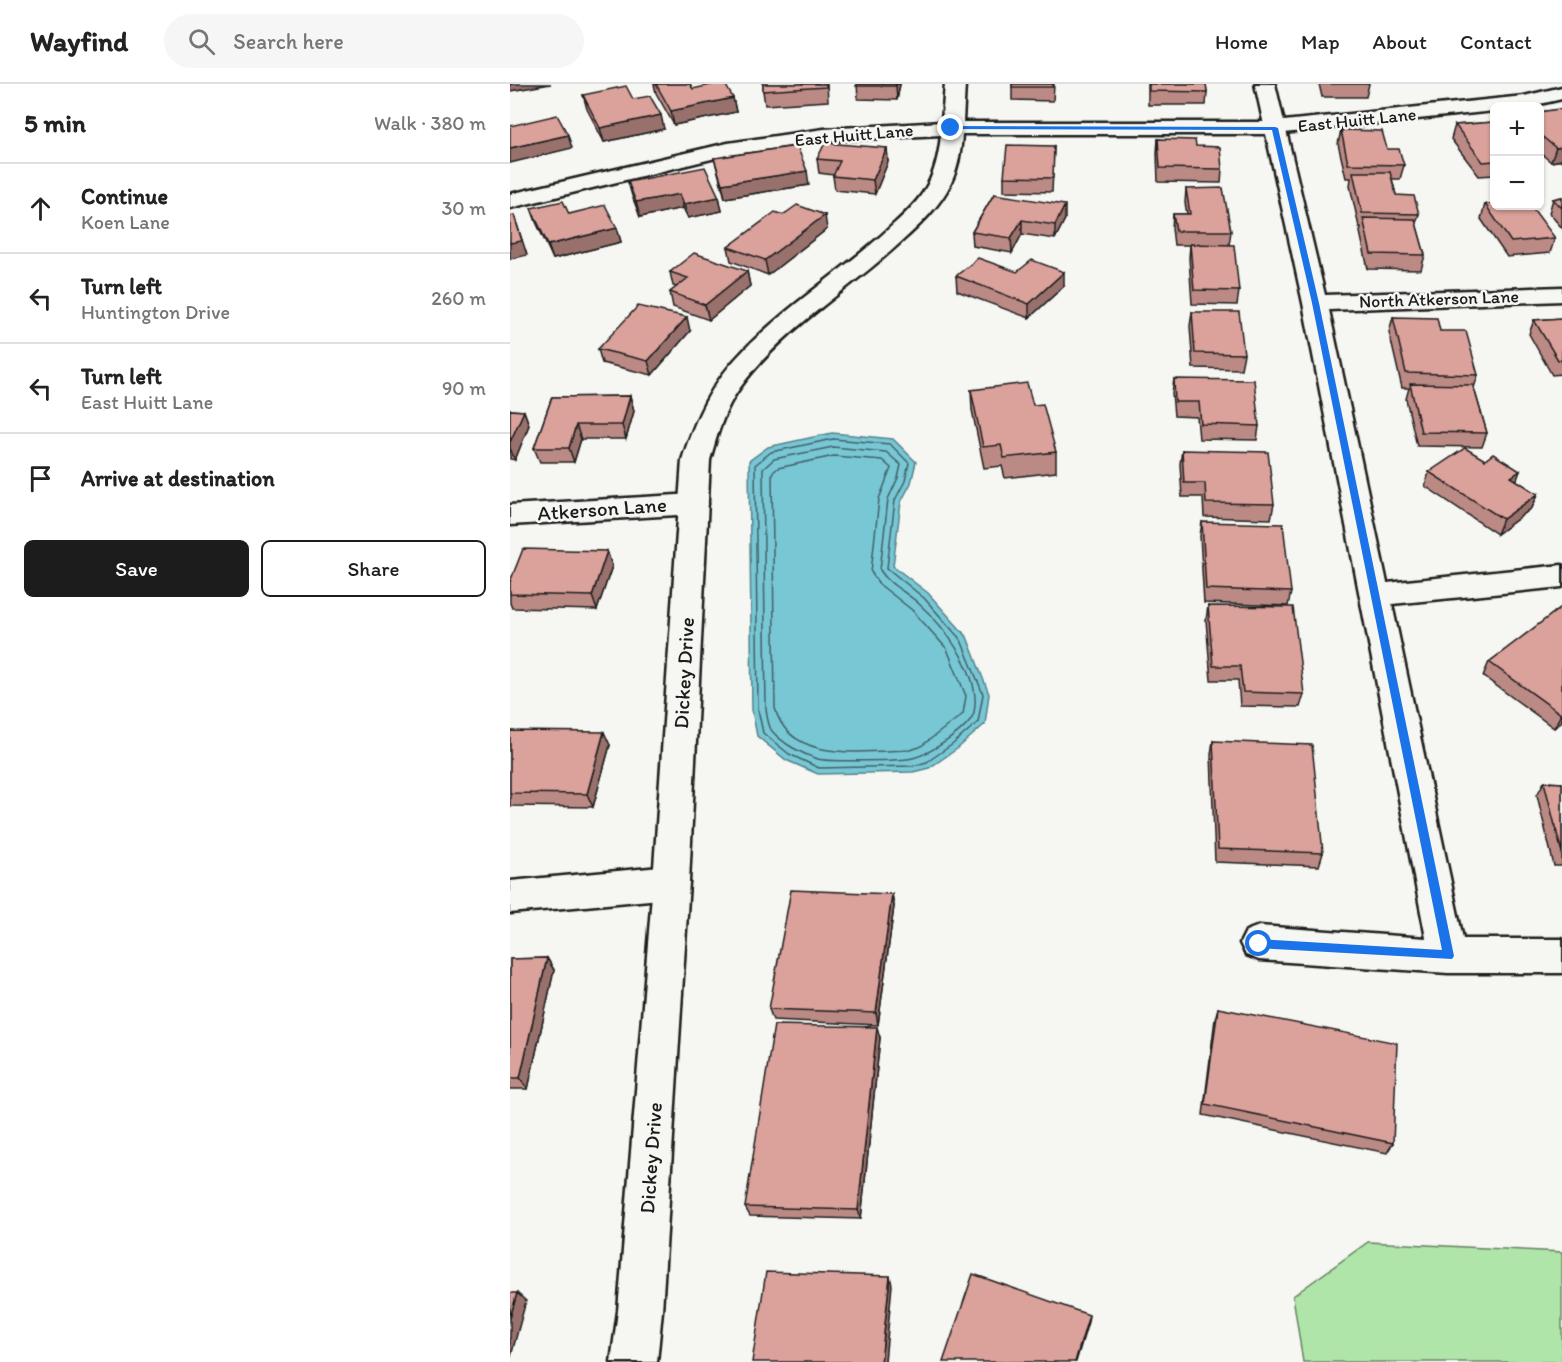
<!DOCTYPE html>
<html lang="en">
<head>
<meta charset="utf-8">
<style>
	body { margin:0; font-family:Itim,sans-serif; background:#f6f6f6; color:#222 }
	.controls { position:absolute; right:18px; top:18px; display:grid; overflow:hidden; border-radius:9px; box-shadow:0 2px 4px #0004 }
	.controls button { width:54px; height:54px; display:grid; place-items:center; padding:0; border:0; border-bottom:2px solid #e0e0e0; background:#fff; color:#222; font:30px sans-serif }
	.stop { position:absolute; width:18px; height:18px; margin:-14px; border:4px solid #1a73e8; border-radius:50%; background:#fff }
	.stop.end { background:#1a73e8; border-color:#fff; box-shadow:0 2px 6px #0008 }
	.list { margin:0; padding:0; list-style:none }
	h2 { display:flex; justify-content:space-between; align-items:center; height:78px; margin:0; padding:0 24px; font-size:26px }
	h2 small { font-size:20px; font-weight:400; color:#767676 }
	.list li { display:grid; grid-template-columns:39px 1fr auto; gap:18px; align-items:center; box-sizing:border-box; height:90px; padding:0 24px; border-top:2px solid #e0e0e0 }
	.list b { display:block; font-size:22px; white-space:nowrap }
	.list p { margin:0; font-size:20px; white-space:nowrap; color:#767676 }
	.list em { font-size:20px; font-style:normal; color:#767676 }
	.actions { display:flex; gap:12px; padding:18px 24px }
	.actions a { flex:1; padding:14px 0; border:2px solid #1c1c1c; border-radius:9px; text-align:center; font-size:21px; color:#1c1c1c }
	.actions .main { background:#1c1c1c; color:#fff }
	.icon { flex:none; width:33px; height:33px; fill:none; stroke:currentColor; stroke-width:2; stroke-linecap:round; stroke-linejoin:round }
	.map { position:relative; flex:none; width:1052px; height:1278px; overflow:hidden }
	header { display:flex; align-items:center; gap:36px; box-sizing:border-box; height:84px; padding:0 30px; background:#fff; border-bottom:2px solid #e0e0e0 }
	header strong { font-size:28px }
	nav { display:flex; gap:33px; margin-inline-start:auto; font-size:21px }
	.search { width:420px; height:54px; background:#f6f6f6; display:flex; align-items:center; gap:15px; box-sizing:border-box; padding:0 21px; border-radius:33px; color:#767676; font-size:22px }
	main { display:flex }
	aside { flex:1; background:#fff }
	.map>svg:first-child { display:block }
	.green { fill:#afe5a8; stroke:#668062; stroke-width:1.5 }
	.water { fill:#78c7d5; stroke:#53838b; stroke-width:1.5 }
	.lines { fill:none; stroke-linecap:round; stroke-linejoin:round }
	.shore { stroke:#416066; stroke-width:1.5 }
	.minor-casing { stroke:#1c1c1c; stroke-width:5 }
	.tertiary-casing { stroke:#1c1c1c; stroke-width:5 }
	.minor { fill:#f6f6f2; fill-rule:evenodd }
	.tertiary { fill:#f6f6f2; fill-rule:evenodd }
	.wall { fill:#bc8a85; stroke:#1c1c1c; stroke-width:1.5 }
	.shaded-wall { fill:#99716c; stroke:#1c1c1c; stroke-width:1.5 }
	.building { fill:#dba19b; stroke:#1c1c1c; stroke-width:1.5 }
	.route { fill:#1a73e8 }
	.labels { text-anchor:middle; stroke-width:5; stroke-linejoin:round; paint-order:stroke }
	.far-street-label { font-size:18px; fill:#1c1c1c; stroke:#f6f6f2 }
	.street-label { font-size:21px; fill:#1c1c1c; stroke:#f6f6f2 }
</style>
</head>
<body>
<header>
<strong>Wayfind</strong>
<div class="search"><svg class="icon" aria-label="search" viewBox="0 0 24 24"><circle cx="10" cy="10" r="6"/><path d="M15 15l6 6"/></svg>Search here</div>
<nav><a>Home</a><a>Map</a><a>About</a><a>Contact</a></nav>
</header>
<main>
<aside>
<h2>5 min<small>Walk · 380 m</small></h2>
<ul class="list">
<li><svg class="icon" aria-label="ahead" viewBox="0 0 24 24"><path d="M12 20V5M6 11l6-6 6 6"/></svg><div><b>Continue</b><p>Koen Lane</p></div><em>30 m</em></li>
<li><svg class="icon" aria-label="left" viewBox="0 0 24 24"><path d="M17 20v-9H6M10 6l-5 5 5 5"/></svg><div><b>Turn left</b><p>Huntington Drive</p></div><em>260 m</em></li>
<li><svg class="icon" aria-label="left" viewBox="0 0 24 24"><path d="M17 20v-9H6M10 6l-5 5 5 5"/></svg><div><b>Turn left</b><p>East Huitt Lane</p></div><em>90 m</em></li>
<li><svg class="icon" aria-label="arrive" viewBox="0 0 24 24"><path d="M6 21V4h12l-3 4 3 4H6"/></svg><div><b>Arrive at destination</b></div></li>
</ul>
<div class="actions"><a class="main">Save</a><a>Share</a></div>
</aside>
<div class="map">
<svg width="1052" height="1278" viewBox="0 0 1052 1278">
	<rect width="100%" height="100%" fill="#f6f6f2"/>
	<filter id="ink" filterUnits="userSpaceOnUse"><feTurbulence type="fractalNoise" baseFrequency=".0167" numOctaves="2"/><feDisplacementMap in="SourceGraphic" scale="12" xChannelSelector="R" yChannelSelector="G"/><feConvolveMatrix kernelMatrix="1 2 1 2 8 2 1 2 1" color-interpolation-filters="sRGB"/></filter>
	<g filter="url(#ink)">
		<path class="green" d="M858,1158L1052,1168V1278H793L783,1212Z"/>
		<path class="water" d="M322,349L383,355L406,378L401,399L391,418L383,482L418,509L457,553L479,610L475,640L447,665L419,684L403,688L308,690L276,676L247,652L242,626L239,377L258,363Z"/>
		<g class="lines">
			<path class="shore" d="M323,355L380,360L399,379L395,397L385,416L377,484L414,514L451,556L473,610L468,638L443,660L417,678L403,682L309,684L279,670L253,649L248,625L245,381L261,368Z
				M323,363L376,368L391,381L388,394L378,415L370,486C379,501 395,507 408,519C434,542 472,590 464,628C460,645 419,670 403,674C392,677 318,678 308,675C292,670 273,660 262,647C258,642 257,632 256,625L253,385L264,375Z
				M324,372L372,376L381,384L369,415L361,488L369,500L402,526L437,565L456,612L453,630L410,663L400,666C355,667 279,680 265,624L262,389L268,384Z"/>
			<defs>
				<path id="minor" d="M745,0H765L815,211L1052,203V217L819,226L877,499L1052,481V503L882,520L953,855H1052V889H938L749,876L736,871L730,859L736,847L749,842L916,854L793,219Z
					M184,410L194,413L198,420L194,427L184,430L0,441V421Z
					M161,782L174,787L179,798L174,809L161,814L0,829V797Z"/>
				<path id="tertiary" d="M435,0H455L453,38H764L1014,12L1052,3V15L1021,22H984V27L764,50H452C451,67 448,84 441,99C430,122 410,141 391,158C338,207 272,245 229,305C214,326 207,351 200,376L179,798L152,1227L147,1278H101L108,1227L143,798L172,376C186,333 201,299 234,266C276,223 328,190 373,150C387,137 404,123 414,107C425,90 429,70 431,51L314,57L218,71L0,124V110L218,59L314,45L432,38Z"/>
			</defs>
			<use href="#minor" class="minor-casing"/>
			<use href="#tertiary" class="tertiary-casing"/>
			<use href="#minor" class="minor"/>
			<use href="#tertiary" class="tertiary"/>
		</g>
		<path class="wall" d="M144,0H180L183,5L223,14L226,28L164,41L146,9Z
			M253,0H317L318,17L255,21L253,7Z
			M347,0H390L387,16L348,15Z
			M502,0H544L543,17L502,16Z
			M638,0H696L697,8L696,21H638Z
			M809,0H859L856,13H812Z
			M73,11L123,15L154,45L94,58L77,25Z
			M1052,27V76L1041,78L1029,68V28Z
			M984,38V91L969,92L941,55L945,41Z
			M831,46L877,65L894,81L890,95H882L886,111L909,130L906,139L915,171L911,186L858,185L850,148L851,143H849L840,102L841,94H836L828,60Z
			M648,55L686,62L712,85L711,99L648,98L647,69Z
			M544,62L542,108L494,107V93Z
			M377,64L378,78L365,110L325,106L323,92L324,91L309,89L307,75Z
			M204,74L299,101L215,114Z
			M118,98L209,113L212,127L178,134L173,124L130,133L122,112Z
			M676,105L721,147L719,161L729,207L727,221L682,220L679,174L680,161H664L662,144L663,130H677L675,119Z
			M484,110L555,135L545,155L512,150L502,169L463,162L462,148Z
			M1052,113V144L1039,129L1043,115Z
			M975,120L1045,154L1040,169L997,173L971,135Z
			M21,124L59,130L107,144L111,158L43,175L26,138Z
			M273,131L317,145L258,191L221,177L218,163Z
			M237,187L240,202L199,236L163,223L160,208L167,203L163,202L160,188Z
			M507,188L554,202L519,234L447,207L446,192Z
			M682,228L734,270L731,285L683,284L680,242Z
			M883,233L930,247L968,291L964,304L977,349L972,363L907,362L896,315L899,304H892L879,248Z
			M1052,234V290L1042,291L1019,250L1024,236Z
			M180,247L142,291L92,279L88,265Z
			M664,295L749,342L747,356L689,355L687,333L664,332L662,309Z
			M461,306L523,321L546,368V388L495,394L492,382L474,384L462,326Z
			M120,312L124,327L116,355H71L64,378H30L24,364L42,313Z
			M0,326L14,327L19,341L5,376L0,375Z
			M672,366L764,420L761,435L694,433L693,413H672L670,380Z
			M919,388L1007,397L1028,410L1022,424L987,450L915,402Z
			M692,438L781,508L778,522L694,519L690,452Z
			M97,467L102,482L87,526L2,524L0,519V498Z
			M698,522L794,610L790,623L730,622L728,596H701L696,536Z
			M1052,525V637L1044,644L973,592L979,578Z
			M0,647L100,661L83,723L0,722Z
			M703,657L813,769L809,782L705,778L701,670Z
			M1034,698L1052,699V782H1044L1027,711Z
			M382,810L384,822L368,941L263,936L259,925Z
			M37,874L44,886L18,1005H0V875Z
			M708,924L883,1059L877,1069L693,1031L705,935Z
			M370,954L351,1135L240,1132L235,1123Z"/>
		<path class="shaded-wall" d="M0,0H41L0,7Z
			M386,0H390L387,16L386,2Z
			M223,14L226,28L164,41L161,27Z
			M151,31L154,45L94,58L90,44Z
			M58,51L62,64L0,79V64Z
			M1052,63V76L1041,78L1046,64Z
			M377,64L378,78L365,110L363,96Z
			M297,87L299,101L215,114L212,100Z
			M170,110L173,124L130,133L126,118Z
			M209,113L212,127L178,134L174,120Z
			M555,121V135L545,155V141Z
			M4,131L17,171L0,175V159Z
			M315,131L317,145L258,191L255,176Z
			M512,136V150L502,169L501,154Z
			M107,144L111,158L43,175L38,161Z
			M237,187L240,202L199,236L195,221Z
			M554,188V202L519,234V220Z
			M177,233L180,247L142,291L138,277Z
			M120,312L124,327L116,355L112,341Z
			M14,327L19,341L5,376L0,364V358Z
			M66,341L71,355L64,378L59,364Z
			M1010,387L1005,401L1001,393Z
			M1028,410L1022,424L987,450L993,435Z
			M97,467L102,482L87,526L82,512Z
			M1052,629V637L1044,644L1051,630Z
			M94,648L100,661L83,723L77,710Z
			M382,810L384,822L368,941L366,929Z
			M37,874L44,886L18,1005L10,994Z
			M367,943L370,954L351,1135L348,1126Z
			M380,1192L382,1201L375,1278H371Z
			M7,1209L16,1217L0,1276V1234Z
			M579,1231L578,1238L566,1278H565Z"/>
		<path class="building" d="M146,0H180L183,5L205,0H215L223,14L161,27Z
			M253,0H316V3L253,7Z
			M347,0H386V2H346Z
			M502,0H543V3H502Z
			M639,0H696L697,8L639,7Z
			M116,2L123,15L140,12L151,31L90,44L73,11Z
			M1049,25L1052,27V63L1046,64L1029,50V28Z
			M47,31L58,51L0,64V42Z
			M984,38V77L973,78L945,41Z
			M831,46L872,47L877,65H889L894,81L838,80Z
			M648,55L685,56L686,62L710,63L712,85L650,84Z
			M315,59L377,64L363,96L323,92L330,77L307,75Z
			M497,61L544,62L543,94L494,93Z
			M287,62L297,87L212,100L204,74Z
			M195,83L209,113L174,120L170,110L126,118L118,98Z
			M843,88H880L886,111L904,112L909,130L852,129Z
			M713,104L721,147H666L663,130H680L676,105Z
			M484,110L555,121L545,141L512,136L501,154L462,148Z
			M1052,113V124L1043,115Z
			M53,117L59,130L95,121L107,144L38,161L21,124Z
			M975,120H984V122H1021L1045,154L1001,158Z
			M287,121L315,131L255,176L218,163L265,128L273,131Z
			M4,131L12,157L0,159V132Z
			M853,134L905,135L915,171L861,170Z
			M680,160L724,161L729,207L684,206Z
			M184,169L237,187L195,221L160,208L178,194L160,188Z
			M468,174L507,188L522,176L554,188L519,220L446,192Z
			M128,222L177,233L138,277L88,265Z
			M682,228H729L734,270L685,269Z
			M883,233L927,234L930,247H956L968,291L896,289Z
			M1052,234V276H1048L1024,236Z
			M664,295L744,296L749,342L691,340L689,318H665Z
			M517,299L523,321L533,320L546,368L494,374L491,361L473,363L461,306Z
			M900,300L963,301L977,349L911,348Z
			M120,312L112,341H66L59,364H24L42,313Z
			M0,326L14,327L0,358Z
			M955,364L975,376L983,370L1010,387L1001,393L1028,410L993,435L919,388Z
			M672,366L758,368L764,420L696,419L695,399H674Z
			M692,438L773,440L781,508L696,505Z
			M13,465L97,467L82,512L0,510V498Z
			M698,522L783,523L794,610L733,608L730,582H703Z
			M1050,524L1052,525V629L1051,630L979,578Z
			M0,647L94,648L77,710L0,709Z
			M703,657L802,661L813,769L708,765Z
			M1034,698L1052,699V769Z
			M281,806L382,810L366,929L259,925Z
			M37,874L10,994H0V875Z
			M708,924L887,959L883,1059L695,1020Z
			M264,941L367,943L348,1126L235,1123Z
			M256,1188L380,1192L371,1278H242Z
			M463,1190L579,1231L565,1278H433Z
			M0,1209H7L0,1234Z"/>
	</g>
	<path class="route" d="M441,42L765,43L768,44L809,219L944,872L942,875L749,864L744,860L749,855L932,866L802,219L762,46L439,45Z"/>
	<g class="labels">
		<g class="far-street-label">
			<text transform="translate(847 36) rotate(-6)" y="6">East Huitt Lane</text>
			<text transform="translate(344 51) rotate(-5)" y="6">East Huitt Lane</text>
			<text transform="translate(929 215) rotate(-2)" y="6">North Atkerson Lane</text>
		</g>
		<g class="street-label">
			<text transform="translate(92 425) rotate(-4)" y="7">Atkerson Lane</text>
			<text transform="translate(174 589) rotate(-87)" y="7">Dickey Drive</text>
			<text transform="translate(141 1074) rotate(-86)" y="7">Dickey Drive</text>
		</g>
	</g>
</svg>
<div class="controls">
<button>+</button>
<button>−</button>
</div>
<div class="stop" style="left:749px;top:860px"></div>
<div class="stop end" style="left:441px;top:44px"></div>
</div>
</main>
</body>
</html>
